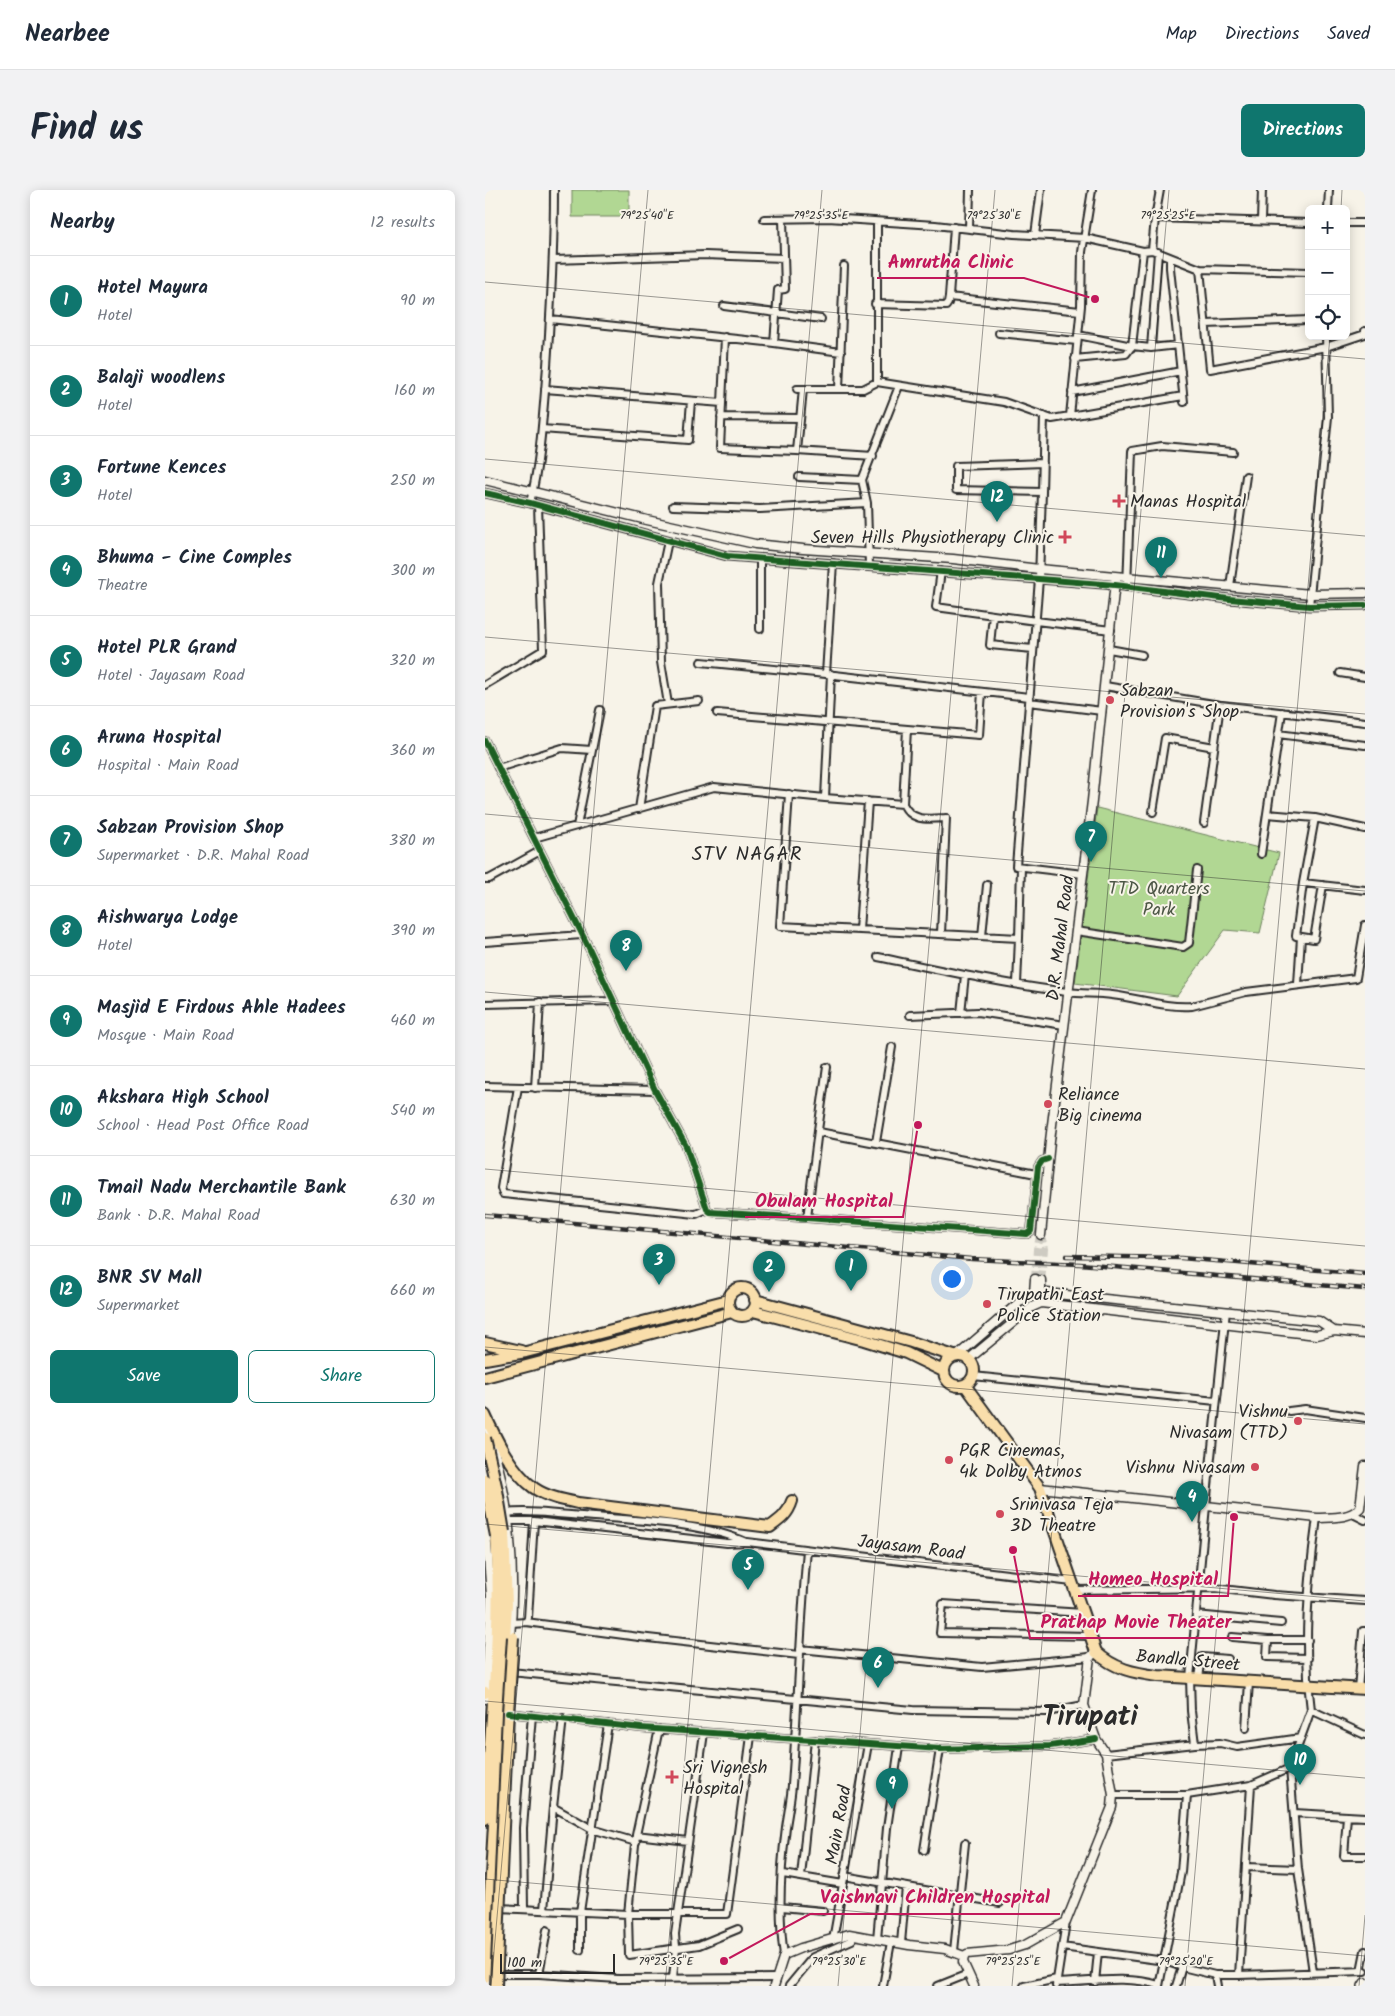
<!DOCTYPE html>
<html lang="en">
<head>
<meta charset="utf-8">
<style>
	body { margin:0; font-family:Kalam,sans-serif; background:#f2f2f3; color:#1f2937 }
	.controls { position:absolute; right:15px; top:15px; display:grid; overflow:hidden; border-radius:8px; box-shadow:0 2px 12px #0003 }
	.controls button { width:45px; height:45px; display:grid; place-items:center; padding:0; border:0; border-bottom:1px solid #e0e1e3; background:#fff; color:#1f2937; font:25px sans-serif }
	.scale { position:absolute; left:15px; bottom:12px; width:115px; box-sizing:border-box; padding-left:5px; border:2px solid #2b2b2b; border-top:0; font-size:14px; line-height:18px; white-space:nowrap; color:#2b2b2b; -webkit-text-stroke:4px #f7f3e8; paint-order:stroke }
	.you { position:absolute; left:466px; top:1088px; width:18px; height:18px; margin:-12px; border:4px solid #fff; border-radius:50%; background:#1a73e8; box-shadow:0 0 0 8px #1a73e833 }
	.badge { display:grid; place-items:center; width:32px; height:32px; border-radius:50%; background:#0f766e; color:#fff; font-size:16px; font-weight:700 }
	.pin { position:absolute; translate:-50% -41px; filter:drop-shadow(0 1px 2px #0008) }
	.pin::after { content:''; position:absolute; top:26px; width:18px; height:15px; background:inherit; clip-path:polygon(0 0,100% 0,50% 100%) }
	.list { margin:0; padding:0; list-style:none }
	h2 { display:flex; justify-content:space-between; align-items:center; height:65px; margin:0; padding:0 20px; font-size:21px }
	h2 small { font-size:16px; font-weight:400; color:#747a83 }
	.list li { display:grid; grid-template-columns:32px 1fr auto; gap:15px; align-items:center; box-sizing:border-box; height:90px; padding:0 20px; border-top:1px solid #e0e1e3 }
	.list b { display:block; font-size:19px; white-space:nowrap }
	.list p { margin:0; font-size:16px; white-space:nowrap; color:#747a83 }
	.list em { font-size:16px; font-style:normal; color:#747a83 }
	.actions { display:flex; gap:10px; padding:15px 20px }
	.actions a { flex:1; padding:11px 0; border:1px solid #0f766e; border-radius:8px; text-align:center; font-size:18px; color:#0f766e }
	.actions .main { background:#0f766e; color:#fff }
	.icon { flex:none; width:28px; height:28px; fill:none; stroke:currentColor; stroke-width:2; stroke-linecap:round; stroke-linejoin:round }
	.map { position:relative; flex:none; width:880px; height:1796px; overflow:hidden; border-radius:8px }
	header { display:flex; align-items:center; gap:30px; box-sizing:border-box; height:70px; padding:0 25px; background:#fff; border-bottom:1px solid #e0e1e3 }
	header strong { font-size:24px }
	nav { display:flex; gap:28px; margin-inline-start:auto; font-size:18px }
	.intro { display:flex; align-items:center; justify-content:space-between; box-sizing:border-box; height:120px; padding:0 30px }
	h1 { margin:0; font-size:35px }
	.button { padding:12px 22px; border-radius:8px; background:#0f766e; color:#fff; font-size:18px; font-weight:700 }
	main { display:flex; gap:30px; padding:0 30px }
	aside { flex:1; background:#fff; border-radius:8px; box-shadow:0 2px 12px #0003 }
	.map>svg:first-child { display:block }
	.green { fill:#b1d793; stroke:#6e815f }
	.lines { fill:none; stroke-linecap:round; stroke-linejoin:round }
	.tertiary-tunnel { stroke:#cecbc2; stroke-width:8; stroke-dasharray:8 4; stroke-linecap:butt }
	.minor-casing { stroke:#2b2b2b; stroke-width:10 }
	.tertiary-casing { stroke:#2b2b2b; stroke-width:11 }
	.secondary-casing { stroke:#2b2b2b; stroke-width:12 }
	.primary-casing { stroke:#2b2b2b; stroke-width:14 }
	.minor { stroke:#f7f3e8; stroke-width:6 }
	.tertiary { stroke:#f7f3e8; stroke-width:8 }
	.secondary { stroke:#f7f3e8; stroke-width:9 }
	.primary { stroke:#f9deab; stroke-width:10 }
	.rail-casing { stroke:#2b2b2b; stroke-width:4.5 }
	.rail { stroke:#f7f3e8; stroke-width:2.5; stroke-dasharray:8; stroke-linecap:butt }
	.primary-bridge-casing { stroke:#2b2b2b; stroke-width:14; stroke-linecap:butt }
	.primary-bridge { stroke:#f9deab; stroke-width:10 }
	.cycleway-casing { stroke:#f7f3e8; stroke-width:9 }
	.cycleway { stroke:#1b5e20; stroke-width:6 }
	.ticks { fill:none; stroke:#2b2b2b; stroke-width:1; stroke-opacity:0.45 }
	.poi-dot { fill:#d1495b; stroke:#f7f3e8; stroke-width:2 }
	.labels { text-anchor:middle; stroke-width:4; stroke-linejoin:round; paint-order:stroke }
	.poi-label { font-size:18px; fill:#2b2b2b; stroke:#f7f3e8; text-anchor:start }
	.park-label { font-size:18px; fill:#4c5645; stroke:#f7f3e8 }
	.street-label { font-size:18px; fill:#2b2b2b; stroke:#f7f3e8 }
	.quarter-label { font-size:20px; letter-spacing:1px; fill:#2b2b2b; stroke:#f7f3e8 }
	.town-label { font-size:28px; font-weight:bold; fill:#2b2b2b; stroke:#f7f3e8 }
	.ticks-label { font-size:12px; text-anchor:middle; fill:#2b2b2b; stroke:#f7f3e8; stroke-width:4; stroke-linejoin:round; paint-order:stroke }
	.leader { fill:none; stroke:#c2185b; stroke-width:2 }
	.callout-dot { fill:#c2185b; stroke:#f7f3e8; stroke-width:2 }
	.callout-label { font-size:19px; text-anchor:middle; font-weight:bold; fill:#c2185b; stroke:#f7f3e8; stroke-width:4; stroke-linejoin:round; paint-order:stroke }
</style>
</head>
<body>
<header>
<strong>Nearbee</strong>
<nav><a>Map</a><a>Directions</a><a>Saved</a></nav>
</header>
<div class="intro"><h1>Find us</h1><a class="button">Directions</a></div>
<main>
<aside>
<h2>Nearby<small>12 results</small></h2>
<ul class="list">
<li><span class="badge">1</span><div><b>Hotel Mayura</b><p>Hotel</p></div><em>90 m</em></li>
<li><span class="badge">2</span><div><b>Balaji woodlens</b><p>Hotel</p></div><em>160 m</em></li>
<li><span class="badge">3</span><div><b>Fortune Kences</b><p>Hotel</p></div><em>250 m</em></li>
<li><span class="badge">4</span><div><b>Bhuma - Cine Comples</b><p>Theatre</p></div><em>300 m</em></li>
<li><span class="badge">5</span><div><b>Hotel PLR Grand</b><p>Hotel · Jayasam Road</p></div><em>320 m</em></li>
<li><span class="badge">6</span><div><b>Aruna Hospital</b><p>Hospital · Main Road</p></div><em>360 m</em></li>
<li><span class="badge">7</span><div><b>Sabzan Provision Shop</b><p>Supermarket · D.R. Mahal Road</p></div><em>380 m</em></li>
<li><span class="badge">8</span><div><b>Aishwarya Lodge</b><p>Hotel</p></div><em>390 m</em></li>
<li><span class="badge">9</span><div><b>Masjid E Firdous Ahle Hadees</b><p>Mosque · Main Road</p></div><em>460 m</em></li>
<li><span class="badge">10</span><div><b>Akshara High School</b><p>School · Head Post Office Road</p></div><em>540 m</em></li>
<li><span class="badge">11</span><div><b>Tmail Nadu Merchantile Bank</b><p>Bank · D.R. Mahal Road</p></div><em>630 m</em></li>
<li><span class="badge">12</span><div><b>BNR SV Mall</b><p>Supermarket</p></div><em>660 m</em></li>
</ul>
<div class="actions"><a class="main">Save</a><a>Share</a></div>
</aside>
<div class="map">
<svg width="880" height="1796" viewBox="0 0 880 1796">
	<rect width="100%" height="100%" fill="#f7f3e8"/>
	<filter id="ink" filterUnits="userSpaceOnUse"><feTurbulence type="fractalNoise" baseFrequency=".02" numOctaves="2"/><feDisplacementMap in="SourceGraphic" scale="10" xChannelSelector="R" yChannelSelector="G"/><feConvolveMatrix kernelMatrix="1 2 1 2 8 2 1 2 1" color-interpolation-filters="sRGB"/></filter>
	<g filter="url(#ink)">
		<path class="green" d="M87,0H144V27H87Z
			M612,618L794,663L775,743L740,740L692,806L590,793Z"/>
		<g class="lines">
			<path class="tertiary-tunnel" d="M556,1045L559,1059L556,1090
				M550,1089L552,1059L555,1047"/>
			<defs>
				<path id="minor" d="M607,0L597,62L596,116L585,226L698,206
					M843,19L844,0
					M670,28L824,33
					M279,29L343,28L450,35L529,44L600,48L658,61
					M776,31L777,0
					M861,33H880
					M469,37L464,107L595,121
					M484,39L485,0
					M550,45L556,0
					M667,60L715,79L824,82
					M685,69V78L699,212
					M69,70L220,65L299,68
					M715,79L725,179L841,157L880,144V141
					M390,114L461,116L463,113L464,107
					M239,116L336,129
					M65,129L289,153L356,162
					M721,134L824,130
					M514,143L592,151
					M593,145L647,156L658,61L667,60L670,28L675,0
					M240,147L235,258L312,261L318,199
					M289,153L293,100L300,99L298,29
					M666,158L673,62
					M590,169L641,164L647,156L666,158L693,155
					M392,192V32
					M60,199L237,213
					M312,199H378L392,192L519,212L567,229L585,226
					M354,199L359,76
					M587,202L696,181
					M236,227L315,228
					M57,239L203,250L206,211
					M312,261L388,266
					M558,273L471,276V300L557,302L559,226
					M314,287L377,290L414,196
					M377,290L382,313
					M557,302L554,389L531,676L598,684
					M45,313C56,268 58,223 62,176C66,117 69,59 69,0
					M188,316L275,319L382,313L384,376
					M183,351L174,393L176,472L183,514
					M456,381L451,417L551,431L626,440
					M745,396L761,286
					M642,397L647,261L677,256L748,262
					M824,416L843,227L841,146
					M508,425L505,455L548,459
					M275,439V368
					M624,459L657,465
					M216,472L341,484L544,507
					M855,483L880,487
					M341,484L348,373
					M346,484L340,608L418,614L422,539
					M0,495L58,460L53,315
					M620,496L735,515L880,532
					M544,512L617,521
					M232,523L494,545L497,502
					M793,544L880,555
					M0,551L104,758L170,900L201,956L222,1019L225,1022L322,1028L542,1044L546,1041L553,977L557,971L563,969
					M13,578L77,558L107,560
					M304,604L295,736L534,748L536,677
					M418,614C427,632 442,629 461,628L456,744
					M154,619L170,516L214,511
					M668,622L680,548L729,557
					M782,624L830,628L880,639
					M830,628L818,693L811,746L829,749L838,695
					M719,633L735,515
					M92,636L115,520
					M49,648L229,597L340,608
					M776,664L797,522
					M0,689H4L55,661
					M818,693L880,700
					M374,740L383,611
					M591,741L698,757L704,753L712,680
					M497,746L502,695
					M0,752L97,745
					M393,767C455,780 518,794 582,802C597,804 612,803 627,805C654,808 679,818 707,816L761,802L871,788L880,735
					M532,794L534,748
					M813,794L816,747
					M0,814L128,811
					M476,823L480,785
					M425,825L493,822L579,835
					M342,877L333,940L334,942L551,984
					M0,896L170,900
					M33,897L16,998L18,1004L211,1024L222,1019
					M50,898L55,812
					M391,952L407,857
					M322,1028L333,940
					M741,1121L721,1316L705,1488L706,1521L710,1554L735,1553L752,1557L816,1548
					M488,1186L731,1211
					M804,1221L820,1219L880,1228
					M19,1323C49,1320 80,1325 110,1327C158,1331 218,1333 261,1352
					M868,1324L880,1330
					M832,1328C823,1392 818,1456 826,1520L880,1545
					M19,1331H49L242,1353L262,1352L587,1392
					M590,1400L729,1398L789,1405L880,1411
					M598,1423L458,1414L455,1443L606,1446
					M711,1425L796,1433
					M41,1432L154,1447L314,1465
					M26,1433L41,1432L43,1428L49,1331
					M747,1447L783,1450L782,1467L823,1468
					M783,1450H823
					M315,1459L497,1477L605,1467
					M25,1482L428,1520L562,1522L599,1515
					M714,1488L717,1467L743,1469
					M873,1499L878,1441H880
					M23,1523L156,1538L455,1559L565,1556L611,1549
					M761,1538L764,1492
					M621,1564L710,1554
					M805,1578L813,1679L828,1782
					M766,1595L754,1785L880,1781
					M628,1605H702L766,1595L805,1578L826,1520
					M68,1617L78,1528
					M809,1623L880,1627
					M862,1626L859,1666H880
					M151,1645L203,1651
					M439,1660L455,1559
					M762,1677L813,1679
					M298,1684L358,1694
					M359,1686L515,1713
					M316,1687L330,1550
					M297,1717L338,1721
					M13,1718L143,1724L151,1645L174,1539
					M39,1719L38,1638L47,1525
					M59,1720L68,1617L107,1639L151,1652
					M253,1739L214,1755L144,1765L143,1724H242L266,1546
					M392,1749L402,1638L414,1557
					M348,1750L383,1554
					M416,1753L421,1697
					M577,1757L680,1771L697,1777
					M95,1760V1722L123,1534
					M469,1761L480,1653
					M299,1765C293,1726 296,1676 301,1637C303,1623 306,1609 307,1595C313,1517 315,1439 322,1360
					M876,1781L880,1761
					M8,1784H54L133,1789L291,1788
					M54,1784L62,1740
					M730,1785L732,1796
					M188,1788L191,1758L190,1744L219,1543
					M610,1792L613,1762
					M571,1793C604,1792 642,1785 674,1795
					M304,1796L328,1767L367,1750
					M398,1796L406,1752
					M453,1796L483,1784
					M539,1796L572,1789
					M571,1796L581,1732
					M674,1796L696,1682L702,1605
					M691,1796L697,1777L730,1785H754"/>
				<path id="tertiary" d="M0,290L162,330L270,354L318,359L468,369L554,379L826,404L880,403
					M0,303L45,313L242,366L554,389L630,395L744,409L824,416L880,415
					M556,1045L565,951L607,611L630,392
					M556,1102V1090
					M549,1103L550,1089
					M473,1165L538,1109L545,1104L552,1102L834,1131L849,1141
					M484,1169L547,1117L556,1113L832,1145L849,1141L880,1144
					M2,1237C25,1304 31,1379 25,1448
					M555,1298L832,1328C847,1327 863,1329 875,1318L880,1276
					M0,1328L6,1406L0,1509
					M4,1796L5,1779
					M289,1796L299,1765L316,1758L364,1744L424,1755L460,1759L479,1766
					M489,1796L478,1772L479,1766L482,1764L524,1760L540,1755L581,1732L627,1617L628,1605L621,1564L611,1549L599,1515L605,1467L611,1462"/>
				<path id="secondary" d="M878,1796L880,1793"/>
				<path id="primary" d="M243 1112a14 14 0 1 1 28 0a14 14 0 1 1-28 0Z
					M270,1110L426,1152L469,1166
					M268,1121L379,1150L421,1163L458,1181
					M0,1153L36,1161
					M459 1181a15 15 0 1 1 30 0a15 15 0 1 1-30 0Z
					M0,1169L41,1162L243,1110
					M0,1187L247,1122
					M480,1195L555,1298L611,1462C629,1479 649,1483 673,1486L880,1499
					M0,1225C12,1251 26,1281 49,1298C62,1307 78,1310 93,1313L285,1337C296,1329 303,1324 307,1311
					M0,1503V1502
					M0,1629C5,1535 17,1440 11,1346
					M0,1787L22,1414L19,1342"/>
			</defs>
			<use href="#minor" class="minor-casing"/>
			<use href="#tertiary" class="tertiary-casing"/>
			<use href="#secondary" class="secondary-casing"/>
			<use href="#primary" class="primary-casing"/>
			<use href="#minor" class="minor"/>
			<use href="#tertiary" class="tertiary"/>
			<use href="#secondary" class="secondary"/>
			<use href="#primary" class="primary"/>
			<defs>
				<path id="rail" d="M0,1025L487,1069L595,1074L880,1099
					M581,1066L696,1068L880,1084"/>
			</defs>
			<use href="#rail" class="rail-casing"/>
			<use href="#rail" class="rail"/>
			<defs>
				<path id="primary-bridge" d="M0,1248L12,1300L19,1342
					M0,1290L11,1346
					M11,1796L23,1523L28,1447"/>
			</defs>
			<use href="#primary-bridge" class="primary-bridge-casing"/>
			<use href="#primary-bridge" class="primary-bridge"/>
			<defs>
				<path id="cycleway" d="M0,303L45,313L242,366L554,389L630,395L744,409L824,416L880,415
					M0,551L104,758L170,900L201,956L222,1019L225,1022L322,1028L542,1044L546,1041L553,977L557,971L563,969
					M23,1523L156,1538L455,1559L565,1556L611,1549"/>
			</defs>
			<use href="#cycleway" class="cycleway-casing"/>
			<use href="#cycleway" class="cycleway"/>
		</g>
	</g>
	<path class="ticks" d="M856,19L857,0M0,92L880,169M0,269L880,346M0,447L880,524M0,624L880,701M0,802L880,879M0,979L880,1056M0,1157L880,1234M0,1334L880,1411M0,1511L880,1588M0,1689L880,1766M6,1796L163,0M180,1796L337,0M353,1796L510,0M527,1796L684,0M700,1796L845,146M874,1796L880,1725"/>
	<g class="poi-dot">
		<path d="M631.5 303.5h5v5h5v5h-5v5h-5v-5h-5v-5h5z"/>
		<path d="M577.5 339.5h5v5h5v5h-5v5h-5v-5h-5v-5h5z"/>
		<circle cx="625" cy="510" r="5"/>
		<circle cx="563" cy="914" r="5"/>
		<circle cx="502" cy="1114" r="5"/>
		<circle cx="813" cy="1231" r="5"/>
		<circle cx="464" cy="1270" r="5"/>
		<circle cx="770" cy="1277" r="5"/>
		<circle cx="515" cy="1324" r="5"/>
		<path d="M184.5 1579.5h5v5h5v5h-5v5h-5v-5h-5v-5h5z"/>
	</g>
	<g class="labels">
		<g class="poi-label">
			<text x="645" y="317">Manas Hospital</text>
			<text x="569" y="353" text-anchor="end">Seven Hills Physiotherapy Clinic</text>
			<text x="635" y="506">Sabzan<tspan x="635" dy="21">Provision's Shop</tspan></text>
			<text x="573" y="910">Reliance<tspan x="573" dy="21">Big cinema</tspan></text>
			<text x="512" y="1110">Tirupathi East<tspan x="512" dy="21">Police Station</tspan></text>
			<text x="803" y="1227" text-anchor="end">Vishnu<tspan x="803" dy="21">Nivasam (TTD)</tspan></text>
			<text x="474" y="1266">PGR Cinemas,<tspan x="474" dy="21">4k Dolby Atmos</tspan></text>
			<text x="760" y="1283" text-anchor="end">Vishnu Nivasam</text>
			<text x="525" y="1320">Srinivasa Teja<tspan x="525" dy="21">3D Theatre</tspan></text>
			<text x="198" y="1583">Sri Vignesh<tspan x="198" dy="21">Hospital</tspan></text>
		</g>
		<g class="park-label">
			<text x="674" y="704">TTD Quarters<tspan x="674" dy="21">Park</tspan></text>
		</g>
		<g class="street-label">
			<text transform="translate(575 748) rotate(-83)" y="6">D.R. Mahal Road</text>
			<text transform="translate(426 1357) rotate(7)" y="6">Jayasam Road</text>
			<text transform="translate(703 1470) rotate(5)" y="6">Bandla Street</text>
			<text transform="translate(353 1635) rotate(-80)" y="6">Main Road</text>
		</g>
		<g class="quarter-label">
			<text x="262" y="670">STV NAGAR</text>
		</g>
		<g class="town-label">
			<text x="605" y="1535">Tirupati</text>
		</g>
	</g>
	<g class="ticks-label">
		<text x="162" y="29">79°25'40"E</text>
		<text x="336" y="29">79°25'35"E</text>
		<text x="509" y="29">79°25'30"E</text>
		<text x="683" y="29">79°25'25"E</text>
		<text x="181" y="1775">79°25'35"E</text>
		<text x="354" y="1775">79°25'30"E</text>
		<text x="528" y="1775">79°25'25"E</text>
		<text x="701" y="1775">79°25'20"E</text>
	</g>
	<path class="leader" d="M610 109L539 88H392M433 935L418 1027H260M749 1327L743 1406H593M528 1360L545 1448H756M239 1771L325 1724H575"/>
	<g class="callout-dot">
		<circle cx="610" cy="109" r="5"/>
		<circle cx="433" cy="935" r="5"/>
		<circle cx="749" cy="1327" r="5"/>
		<circle cx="528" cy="1360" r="5"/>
		<circle cx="239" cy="1771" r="5"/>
	</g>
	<g class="callout-label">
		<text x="466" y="78">Amrutha Clinic</text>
		<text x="339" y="1017">Obulam Hospital</text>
		<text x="668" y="1395">Homeo Hospital</text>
		<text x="651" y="1438">Prathap Movie Theater</text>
		<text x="450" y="1713">Vaishnavi Children Hospital</text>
	</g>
</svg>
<div class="controls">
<button>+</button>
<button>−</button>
<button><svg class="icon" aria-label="locate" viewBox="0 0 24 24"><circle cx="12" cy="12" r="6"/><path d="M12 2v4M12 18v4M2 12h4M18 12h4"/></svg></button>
</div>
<div class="scale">100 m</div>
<div class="you"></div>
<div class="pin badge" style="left:366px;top:1101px">1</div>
<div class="pin badge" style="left:284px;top:1102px">2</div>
<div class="pin badge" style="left:174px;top:1095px">3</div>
<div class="pin badge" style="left:707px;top:1332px">4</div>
<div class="pin badge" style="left:263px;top:1400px">5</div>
<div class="pin badge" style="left:393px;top:1498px">6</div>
<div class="pin badge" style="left:606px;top:672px">7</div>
<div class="pin badge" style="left:141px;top:781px">8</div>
<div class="pin badge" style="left:407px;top:1619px">9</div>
<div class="pin badge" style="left:815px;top:1595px">10</div>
<div class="pin badge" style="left:676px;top:388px">11</div>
<div class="pin badge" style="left:512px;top:332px">12</div>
</div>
</main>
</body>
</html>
